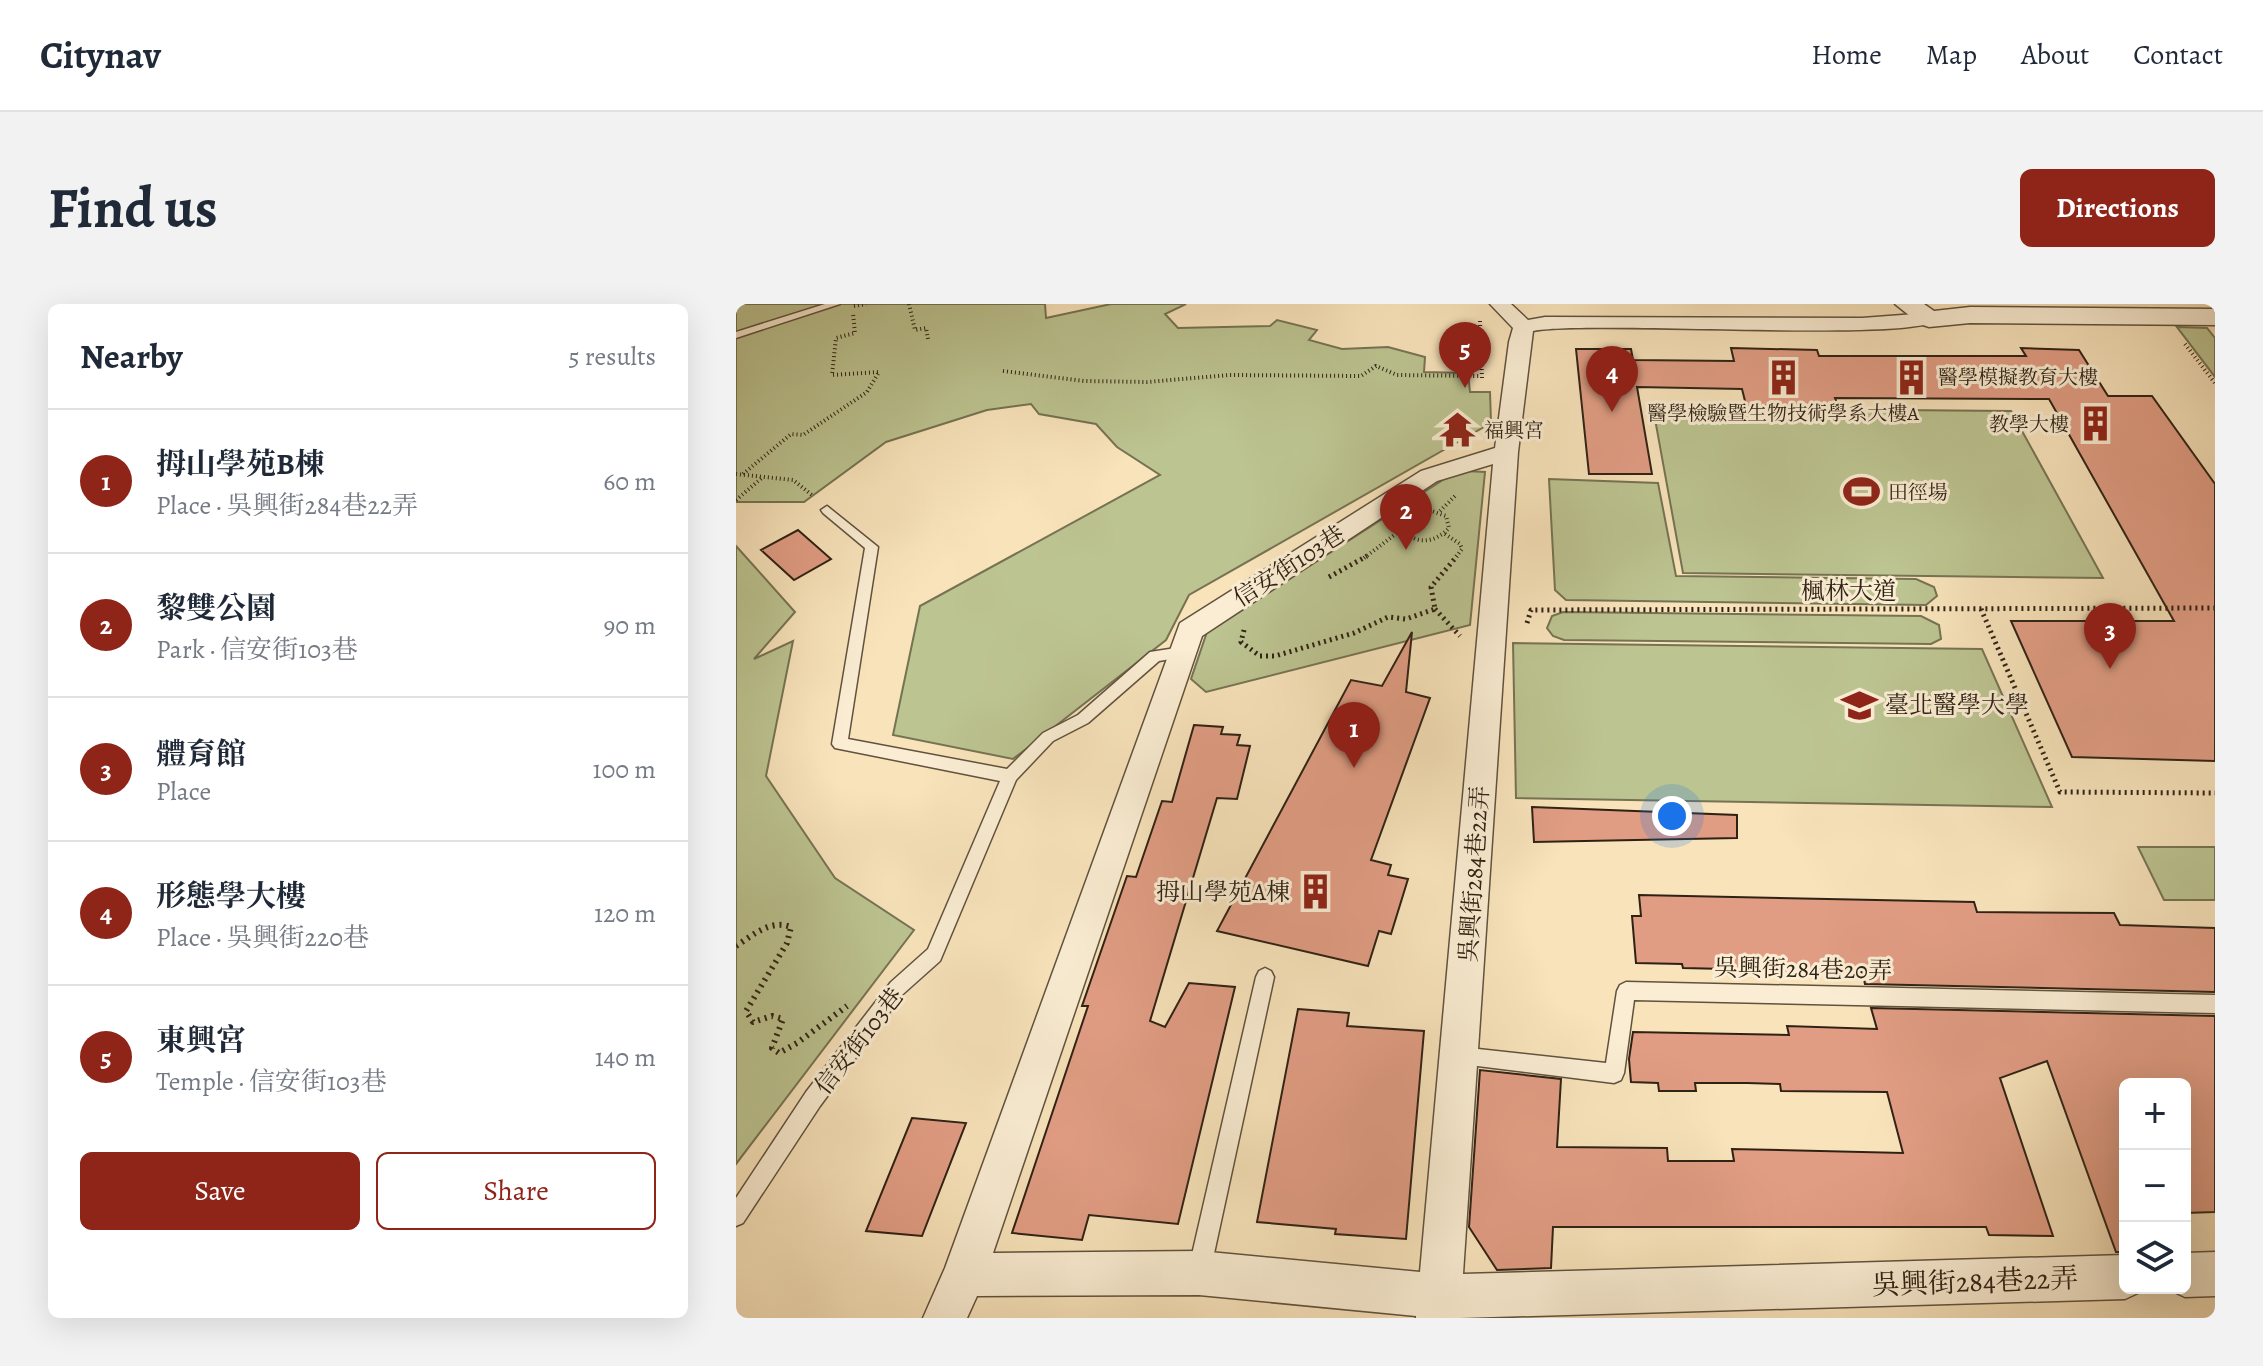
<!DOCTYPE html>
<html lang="en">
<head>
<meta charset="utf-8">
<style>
	body { margin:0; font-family:Alegreya,"Noto Serif TC",serif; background:#f2f2f3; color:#1f2937 }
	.controls { position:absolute; right:24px; bottom:24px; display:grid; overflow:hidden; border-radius:12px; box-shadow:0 8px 32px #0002 }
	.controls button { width:72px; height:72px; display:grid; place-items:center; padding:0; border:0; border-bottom:2px solid #e0e1e3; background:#fff; color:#1f2937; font:40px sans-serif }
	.you { position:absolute; left:936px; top:512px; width:28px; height:28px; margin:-20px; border:6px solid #fff; border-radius:50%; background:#1a73e8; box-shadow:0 0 0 12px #1a73e833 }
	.badge { display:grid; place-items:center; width:52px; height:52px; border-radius:50%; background:#8f2418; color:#fff; font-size:26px; font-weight:700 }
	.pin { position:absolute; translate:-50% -66px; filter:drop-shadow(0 2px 4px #0008) }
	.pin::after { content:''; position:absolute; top:42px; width:28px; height:24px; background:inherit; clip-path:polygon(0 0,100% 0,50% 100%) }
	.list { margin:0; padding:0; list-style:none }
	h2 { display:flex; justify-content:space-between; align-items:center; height:104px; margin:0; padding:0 32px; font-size:34px }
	h2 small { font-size:26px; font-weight:400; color:#747a83 }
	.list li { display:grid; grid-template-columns:52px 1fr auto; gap:24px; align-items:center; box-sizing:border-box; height:144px; padding:0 32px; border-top:2px solid #e0e1e3 }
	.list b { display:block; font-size:30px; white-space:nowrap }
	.list p { margin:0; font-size:26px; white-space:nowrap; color:#747a83 }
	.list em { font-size:26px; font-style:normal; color:#747a83 }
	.actions { display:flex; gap:16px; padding:24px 32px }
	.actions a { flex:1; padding:18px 0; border:2px solid #8f2418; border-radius:12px; text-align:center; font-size:28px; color:#8f2418 }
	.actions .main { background:#8f2418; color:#fff }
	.icon { flex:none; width:44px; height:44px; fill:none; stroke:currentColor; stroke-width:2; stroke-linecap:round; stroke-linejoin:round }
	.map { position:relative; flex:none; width:1479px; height:1014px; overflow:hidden; border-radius:12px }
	header { display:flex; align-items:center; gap:48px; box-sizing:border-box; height:112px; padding:0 40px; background:#fff; border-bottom:2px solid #e0e1e3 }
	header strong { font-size:38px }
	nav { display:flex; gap:44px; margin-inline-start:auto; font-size:28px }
	.intro { display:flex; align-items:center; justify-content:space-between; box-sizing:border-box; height:192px; padding:0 48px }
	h1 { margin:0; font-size:56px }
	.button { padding:20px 36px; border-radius:12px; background:#8f2418; color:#fff; font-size:28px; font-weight:700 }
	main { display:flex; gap:48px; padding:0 48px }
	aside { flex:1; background:#fff; border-radius:12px; box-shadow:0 8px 32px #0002 }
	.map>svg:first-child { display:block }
	.green { fill:#bcc491; stroke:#767353; stroke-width:2 }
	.building { fill:#e19d84; stroke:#2f2215; stroke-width:2 }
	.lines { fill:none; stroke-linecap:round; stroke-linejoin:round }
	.service-casing { stroke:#61523e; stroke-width:3 }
	.minor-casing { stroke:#61523e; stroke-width:3 }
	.tertiary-casing { stroke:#61523e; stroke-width:3 }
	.path-far2 { stroke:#2f2215; stroke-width:4; stroke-dasharray:1 3; stroke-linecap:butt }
	.path-far1 { stroke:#2f2215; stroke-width:5; stroke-dasharray:2 4; stroke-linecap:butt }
	.path { stroke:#2f2215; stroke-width:6; stroke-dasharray:2 5; stroke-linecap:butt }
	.service { fill:#faedd3; fill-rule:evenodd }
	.minor { fill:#faedd3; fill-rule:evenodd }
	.tertiary { fill:#faedd3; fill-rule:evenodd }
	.labels { text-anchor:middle; stroke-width:6; stroke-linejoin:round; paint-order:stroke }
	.far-poi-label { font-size:20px; fill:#2f2215; stroke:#faedd3; text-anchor:start }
	.street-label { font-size:24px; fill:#2f2215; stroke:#faedd3 }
	.poi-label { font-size:24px; fill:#2f2215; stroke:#faedd3; text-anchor:start }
	.near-street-label { font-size:28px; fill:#2f2215; stroke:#faedd3 }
</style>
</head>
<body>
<header>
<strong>Citynav</strong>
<nav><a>Home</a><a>Map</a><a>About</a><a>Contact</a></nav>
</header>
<div class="intro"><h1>Find us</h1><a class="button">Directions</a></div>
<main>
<aside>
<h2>Nearby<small>5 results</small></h2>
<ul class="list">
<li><span class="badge">1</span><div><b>拇山學苑B棟</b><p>Place · 吳興街284巷22弄</p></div><em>60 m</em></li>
<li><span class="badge">2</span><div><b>黎雙公園</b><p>Park · 信安街103巷</p></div><em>90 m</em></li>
<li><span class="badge">3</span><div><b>體育館</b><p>Place</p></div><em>100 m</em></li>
<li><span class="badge">4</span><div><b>形態學大樓</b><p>Place · 吳興街220巷</p></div><em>120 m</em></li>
<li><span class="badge">5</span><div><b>東興宮</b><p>Temple · 信安街103巷</p></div><em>140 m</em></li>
</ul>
<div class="actions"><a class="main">Save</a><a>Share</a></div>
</aside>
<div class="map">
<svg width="1479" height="1014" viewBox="0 0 1479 1014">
	<rect width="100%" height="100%" fill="#f8e3bb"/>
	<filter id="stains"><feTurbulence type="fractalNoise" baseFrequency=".0025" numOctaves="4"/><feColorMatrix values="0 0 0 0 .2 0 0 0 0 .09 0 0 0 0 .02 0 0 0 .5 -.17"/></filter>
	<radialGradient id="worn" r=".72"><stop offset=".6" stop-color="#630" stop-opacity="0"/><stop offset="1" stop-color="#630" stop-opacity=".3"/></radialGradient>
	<path class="green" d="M0,0H309L310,14L375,0H450L429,10L442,24L534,22L541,16L581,26L573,36L606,45L652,43L689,53L688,68L732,69L734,88H754L755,119L453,291L430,336L277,455L157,431L184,302L424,171L381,143L360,120L303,110L295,100L251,106L150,138L68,198H0Z
		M1441,23L1471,24L1479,34V73Z
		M917,104L1275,107L1367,274L947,269Z
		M729,167L749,168L734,321L470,388L455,375L471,328L713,172Z
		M813,175L922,179L940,272L1180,275L1198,283L1201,292L1190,301L830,296L819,286Z
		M0,242L59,308L18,355L57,337L30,472L99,574L178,626L0,860Z
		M827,308L1185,312L1203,321L1205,335L1195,340L828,336L817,332L811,324L816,312Z
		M777,339L1246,345L1316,503L780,494Z
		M1402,543H1479V596H1428Z"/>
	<path class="building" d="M995,44L1081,46L1083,52H1290L1285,44L1343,46L1372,92H1416L1479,180V457L1336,453L1275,317H1438L1313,95L1099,94L1103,104L1010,101L1006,85L901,83L916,170H853L840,45H895L897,56L998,57Z
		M62,226L95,255L58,276L25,246Z
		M676,328L670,388L694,394L635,556L655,561L652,571L672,575L655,630L643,627L632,662L481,627L615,376L646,382Z
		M458,421L487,423L485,430L504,431L501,441L514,442L501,495L481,494L414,717L429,723L453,679L499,683L442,920L353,911L346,936L276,929L352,702H346L391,572L400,573L426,497L436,498Z
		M796,503L1001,511V534L798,538Z
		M903,591L1238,598L1241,608L1378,609L1384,621L1479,624V688L1129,680L1126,668L947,664L946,660L900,659L896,612H905Z
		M1135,704L1479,712V908L1449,909V780H1389V948H1380L1311,757L1264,774L1317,932L1253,931L1250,923H817L815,964L761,966L733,923L744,766L825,775L821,843L931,844L932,857H998L996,845L1167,849L1151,788L1045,787L1044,780L1011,779H959L960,787H923L922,779L895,778L893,755L897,728L1053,731L1051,722L1141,725Z
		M562,705L613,709L611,722L688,727L670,935L599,930L600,925L521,918Z
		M176,814L230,819L186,932L130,927Z"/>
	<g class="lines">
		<defs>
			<path id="service" d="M89,0H104L0,34V28Z
				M91,202L142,243L112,435L271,465L307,429L342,411L414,348L446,343L453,348L446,353L423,357L352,419L317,437L280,476L204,657L167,690L84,802L7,919L0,922V894L70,788L155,678L192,645L264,477L99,444L96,440L129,244L87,209L85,206Z
				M529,664L535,667L538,673L474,968L471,976L463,979L455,976L452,968L520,673L523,667Z
				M890,678L1479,691V709L898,696L888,769L885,776L878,779L717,759L715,752L717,745L724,743L870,759L881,687L884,681Z"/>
			<path id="minor" d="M754,0H775L792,16L809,13L1126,14L1193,9L1203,15C1182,39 855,16 797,27L782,148L727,970L1389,951V984H1406L1404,988L1389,995L724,1014H680V1012L463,991L241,992L231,1014H187L209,964L444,319L685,167L759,144L773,38L777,24ZM757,160L684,968L463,947L257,949L466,332L701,177Z
				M1479,948V992L1449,993L1434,986L1433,984H1449V949Z"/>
			<path id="tertiary" d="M1159,0H1188L1198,7L1234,3L1479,5V21L1234,19L1193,23L1184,20Z"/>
		</defs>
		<use href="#service" class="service-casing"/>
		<use href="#minor" class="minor-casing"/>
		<use href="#tertiary" class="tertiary-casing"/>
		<path class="path-far2" d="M173,0L179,26L190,24L192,35
			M118,2L130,0
			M744,17L746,75
			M1449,40L1479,79
			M267,67L348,77L411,78L494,71L625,72L640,62L661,71L745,72
			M0,170L57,176L77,192
			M7,170L55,130L67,131L131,88L143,68L96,71L100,34L119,29L117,9
			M0,196L27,173
			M704,207L721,190
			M666,224C679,242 699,239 713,224L710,212L690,205
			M709,230L724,240L726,245L719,254
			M628,254L661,229"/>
		<path class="path-far1" d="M593,273L631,252
			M699,305L724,332
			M1245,305L1324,488L1479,489
			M791,319L795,306L1479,304
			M508,326L505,338L524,352H539L618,329L652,313L670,315L699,305L695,283L721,252"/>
		<path class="path" d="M0,642C17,631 35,615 55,623L51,639L10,707L17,718L36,712L47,715L36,744L43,749L61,739L111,702"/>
		<use href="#service" class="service"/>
		<use href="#minor" class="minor"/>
		<use href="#tertiary" class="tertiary"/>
	</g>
	<defs>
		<symbol id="building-bare" viewBox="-9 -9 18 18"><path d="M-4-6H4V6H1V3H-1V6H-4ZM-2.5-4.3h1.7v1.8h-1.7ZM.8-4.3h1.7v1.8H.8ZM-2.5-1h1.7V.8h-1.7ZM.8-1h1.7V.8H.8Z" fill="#8f2418" stroke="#faedd3" stroke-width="2.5" paint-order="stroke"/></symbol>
		<symbol id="temple-bare" viewBox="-9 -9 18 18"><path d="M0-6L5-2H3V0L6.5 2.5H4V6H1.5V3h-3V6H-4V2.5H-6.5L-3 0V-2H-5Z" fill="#8f2418" stroke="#faedd3" stroke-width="2.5" paint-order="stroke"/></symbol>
		<symbol id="stadium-bare" viewBox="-9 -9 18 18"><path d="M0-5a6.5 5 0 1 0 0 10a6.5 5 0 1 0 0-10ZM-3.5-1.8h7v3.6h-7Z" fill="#8f2418" stroke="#faedd3" stroke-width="2.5" paint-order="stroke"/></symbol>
		<symbol id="university-bare" viewBox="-9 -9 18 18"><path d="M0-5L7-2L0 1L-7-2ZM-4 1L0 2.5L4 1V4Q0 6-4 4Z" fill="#8f2418" stroke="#faedd3" stroke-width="2.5" paint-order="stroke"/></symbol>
	</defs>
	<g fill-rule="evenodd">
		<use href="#building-bare" x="1150" y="48" width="51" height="51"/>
		<use href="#building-bare" x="1022" y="48" width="51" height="51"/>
		<use href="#building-bare" x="1334" y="94" width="51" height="51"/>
		<use href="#temple-bare" x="696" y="100" width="51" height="51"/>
		<use href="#stadium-bare" x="1100" y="162" width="51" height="51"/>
		<use href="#university-bare" x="1098" y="376" width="51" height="51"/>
		<use href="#building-bare" x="554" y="562" width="51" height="51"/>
	</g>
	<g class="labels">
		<g class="far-poi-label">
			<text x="1202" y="80">醫學模擬教育大樓</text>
			<text x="1047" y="116" text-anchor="middle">醫學檢驗暨生物技術學系大樓A</text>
			<text x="1333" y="127" text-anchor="end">教學大樓</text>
			<text x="748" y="133">福興宮</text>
			<text x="1152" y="195">田徑場</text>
		</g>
		<g class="street-label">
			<text transform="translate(553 262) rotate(-33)" y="8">信安街103巷</text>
			<text x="1113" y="295">楓林大道</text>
			<text transform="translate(738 570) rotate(-86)" y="8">吳興街284巷22弄</text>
			<text transform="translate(1067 665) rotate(1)" y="8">吳興街284巷20弄</text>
			<text transform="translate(123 737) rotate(-52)" y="8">信安街103巷</text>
		</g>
		<g class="poi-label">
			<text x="1149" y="409">臺北醫學大學</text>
			<text x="554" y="596" text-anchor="end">拇山學苑A棟</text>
		</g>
		<g class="near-street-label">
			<text transform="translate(1239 977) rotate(-2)" y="10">吳興街284巷22弄</text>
		</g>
	</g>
	<rect width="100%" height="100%" filter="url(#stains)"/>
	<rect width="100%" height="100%" fill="url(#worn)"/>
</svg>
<div class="controls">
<button>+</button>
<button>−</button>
<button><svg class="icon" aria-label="layers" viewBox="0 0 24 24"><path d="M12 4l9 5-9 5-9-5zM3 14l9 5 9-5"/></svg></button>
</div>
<div class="you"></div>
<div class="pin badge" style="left:618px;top:464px">1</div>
<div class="pin badge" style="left:670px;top:246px">2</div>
<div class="pin badge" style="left:1374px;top:365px">3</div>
<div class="pin badge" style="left:876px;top:108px">4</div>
<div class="pin badge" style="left:729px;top:84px">5</div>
</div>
</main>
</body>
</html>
